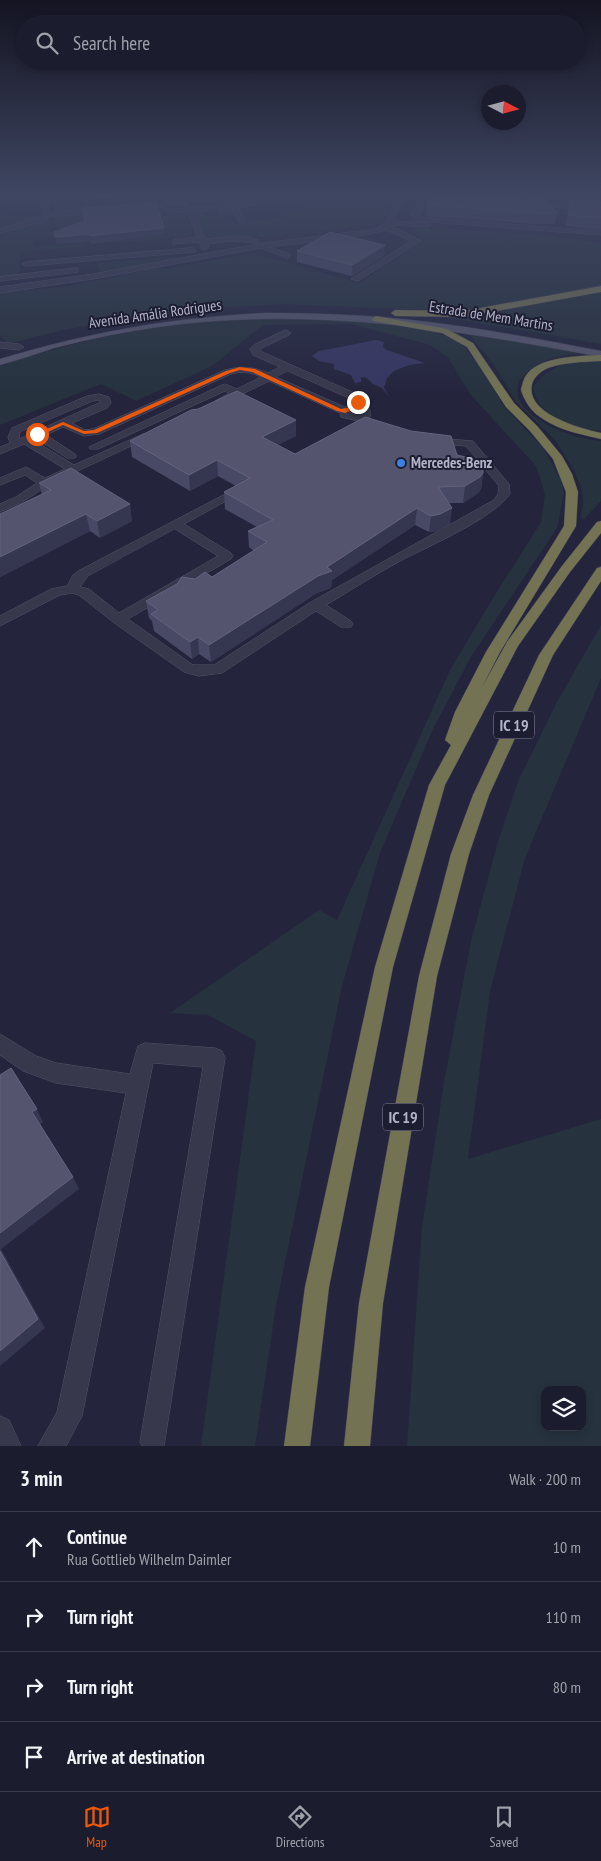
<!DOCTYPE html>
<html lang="en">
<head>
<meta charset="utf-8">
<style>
	body { margin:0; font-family:"PT Sans Narrow",sans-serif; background:#242536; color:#f1f3f6 }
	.controls { position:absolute; right:15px; bottom:15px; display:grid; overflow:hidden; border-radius:10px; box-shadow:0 2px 8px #0003 }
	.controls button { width:45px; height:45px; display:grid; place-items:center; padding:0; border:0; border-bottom:1px solid #393a4a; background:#1b1c2e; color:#f1f3f6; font:25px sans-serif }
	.compass { position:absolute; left:481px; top:85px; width:45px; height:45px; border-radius:50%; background:#1b1c2e; box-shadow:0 2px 8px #0003; rotate:96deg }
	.stop { position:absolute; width:15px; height:15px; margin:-11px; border:4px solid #ea580c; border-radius:50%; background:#fff }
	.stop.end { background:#ea580c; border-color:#fff; box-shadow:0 1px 5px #0008 }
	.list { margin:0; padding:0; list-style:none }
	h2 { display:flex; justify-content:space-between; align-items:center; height:65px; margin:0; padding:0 20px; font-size:21px }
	h2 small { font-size:16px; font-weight:400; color:#a0a1aa }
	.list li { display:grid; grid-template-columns:32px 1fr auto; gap:15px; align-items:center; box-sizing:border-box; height:70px; padding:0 20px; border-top:1px solid #393a4a }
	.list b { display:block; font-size:19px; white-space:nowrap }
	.list p { margin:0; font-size:16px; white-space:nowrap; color:#a0a1aa }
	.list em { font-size:16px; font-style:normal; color:#a0a1aa }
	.icon { flex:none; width:28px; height:28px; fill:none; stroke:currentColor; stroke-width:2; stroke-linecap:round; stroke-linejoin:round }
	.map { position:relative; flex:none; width:601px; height:1446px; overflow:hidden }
	.search { position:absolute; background:#1b1c2e; box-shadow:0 2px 8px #0003; left:15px; right:15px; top:15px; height:55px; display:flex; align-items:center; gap:12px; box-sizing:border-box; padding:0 18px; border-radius:28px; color:#a0a1aa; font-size:19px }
	.sheet { height:345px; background:#1b1c2e }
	nav { display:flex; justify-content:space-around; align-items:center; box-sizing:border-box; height:70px; border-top:1px solid #393a4a; background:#1b1c2e; font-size:14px; color:#a0a1aa }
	nav a { display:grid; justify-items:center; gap:2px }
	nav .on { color:#ea580c }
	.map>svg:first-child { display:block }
	.green { fill:#26323e; fill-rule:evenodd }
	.water { fill:#363762 }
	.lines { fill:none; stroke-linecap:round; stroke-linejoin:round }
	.minor-casing { stroke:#535368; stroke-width:1 }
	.major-casing { stroke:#414156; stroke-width:1 }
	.highway-casing { stroke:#404055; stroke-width:1 }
	.minor { fill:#38384d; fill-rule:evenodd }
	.major { fill:#55566d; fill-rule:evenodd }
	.highway { fill:#737354; fill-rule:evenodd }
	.wall { fill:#484965 }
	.shaded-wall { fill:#353650 }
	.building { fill:#54546f; stroke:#62637d }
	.route { fill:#ea580c }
	.shop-dot { fill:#3f7fe0; stroke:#1d1d32; stroke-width:2 }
	.labels { text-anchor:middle; stroke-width:4; stroke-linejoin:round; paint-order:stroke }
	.far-street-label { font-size:15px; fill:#b3b3c9; stroke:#1d1d32 }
	.far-poi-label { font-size:15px; font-weight:bold; fill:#b3b3c9; stroke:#1d1d32; text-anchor:start }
	.shield { fill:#1d1d32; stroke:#86869c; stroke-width:1 }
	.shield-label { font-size:16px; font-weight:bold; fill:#b3b3c9 }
</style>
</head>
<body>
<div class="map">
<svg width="601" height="1446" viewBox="0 0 601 1446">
	<rect width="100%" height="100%" fill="#24253d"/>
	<path class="green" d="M0,192H31L33,208L0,205Z
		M292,192H397L384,220L378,224L265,237C251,235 216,244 207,235C202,231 199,220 196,214L203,212L205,217L219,215L218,210H233L235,213L223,215L227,223L284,218L280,211L303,209Z
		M74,193H78L82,210L54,212L51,196H54L55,200L75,198Z
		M143,210L59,231L56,230L54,216Z
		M160,210L163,216L185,214L194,236L113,243L117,240L166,236L163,228L148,211Z
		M2,215L40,217L0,230V216Z
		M49,219L50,231L52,232L74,235L33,238L34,247L85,243L86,246L24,252L19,254L20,272L15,275L0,277V233Z
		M414,228L535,234L601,243V286L476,309L447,311L283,304L196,309L130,318L68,329L7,344L0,335V293L69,286L155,268L164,269L253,253L359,283L423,241L412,232V229Z
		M193,255L101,273L97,263Z
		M601,292V344L443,317L479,315Z
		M305,318L394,324L433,331L460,341L480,367L504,406L544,449L561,480L564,493L557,528L472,655L433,729L380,853L342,986L276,1306L255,1446H201L256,1041L208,1015L170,1013L319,910L337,920L450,670L490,603L541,522L545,494L536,466L470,394L448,357L430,345L351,324L263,325L212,366L136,401L101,384L0,425V366C58,347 118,331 179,324C221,320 263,319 305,318Z
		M473,334L583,353C552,357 541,358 519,381C518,386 517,392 518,397C528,423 576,439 601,441V501L584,519L581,518L583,504L582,490L574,470L554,439L516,402L493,364L470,335Z
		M590,360L601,361V431C576,427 537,419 533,387C548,367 565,362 590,360Z
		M601,625V678L525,858L490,991L468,1159L601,1119V1446H407L422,1227L444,1082L471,941L497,845L519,779L558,700ZM545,1390H582V1427H545Z"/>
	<path class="water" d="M376,340L384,342L383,347L387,350L425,363L409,365L394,371L387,378L384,388L390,398L382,388L373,384L367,378L361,377V382L355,383L351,375L334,369V364L319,361L312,356L319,351Z"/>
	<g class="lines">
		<defs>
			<path id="minor" d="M41,192H47L49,213L102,208L106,210L102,212L48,217L45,221L0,233V229L39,217L42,215Z
				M224,192H231L237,204L253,203L257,205L239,208L247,222L243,224L239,222L232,209L194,212L206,239C221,238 246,232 259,241L258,243L232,241L208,244L209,247L205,249H202L199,242L173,244V240L197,237L187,212L168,213L163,207L138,210L134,208L138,206L165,203L170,209L230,205Z
				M399,192H406L394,221L427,223L431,225L427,227L391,225L421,241L358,281L351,279L411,241L386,230L361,236L269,247L290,254L291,256L287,258L261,248L93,279L0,293V287L93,274L264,243L375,229L385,223Z
				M430,192H439L425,202L419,215L420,217L601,231V235L415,221L411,215C415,205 420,198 430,192Z
				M563,192H570L573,197L601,196V200L571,201Z
				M531,202L601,207V211L529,205V203Z
				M192,248L196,250L195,252L26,266L22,264L26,262Z
				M75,268H78V272L0,281V277Z
				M286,330L291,333L289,335L260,349V351L359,395L363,399L362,405L370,410V417L358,421L341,417L340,413L269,381L224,403L220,404L215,401L229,393L225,391L98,449H90L89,447L222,385L225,384L237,389L261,377C250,372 242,371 231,374L99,434L84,436L63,427L46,435L75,454L76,456L75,458H67L37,439L33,440L74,465L143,434H151L152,436L48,485L24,501L0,512V504L16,497L37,483L25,475L0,485V478L26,467L45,478L65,469L24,444L0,454V447L10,443L8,437L12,428L87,396L99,394L109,397L111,403L107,408L72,423L85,430L93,429L225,370C241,366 252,366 268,373L280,367L253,355L250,349L254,345ZM288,371L351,399L352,405L345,407L276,377ZM93,401L98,400L101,402L19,439L20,432ZM356,410L361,413H350L351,412Z
				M0,342L19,344L24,347L19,350L0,348Z
				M434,438L473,441L509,484L510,494C492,519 431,545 402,560C376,574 351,590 326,605L351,621L353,624L351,627H341L316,611L222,673L199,676L184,672L113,622L79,595L72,593L60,595L0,626V616L51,589L67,586L73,575L80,570L233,490L237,491L239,493L237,495L184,524L231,553L233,556L231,559L128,619L193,665H214L311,602L494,500L498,494L499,486L466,446L430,443L429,441ZM175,529L218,556L119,613L89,589L80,587L88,576Z
				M0,1034L36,1056L56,1063L130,1074L138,1046L145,1043L215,1048L222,1051L225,1058L164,1446H142L140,1442L203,1067L153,1063L82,1416L66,1446H38L57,1412L126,1093L56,1083L23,1071L0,1055Z
				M0,1416L9,1420L21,1446H0Z"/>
			<path id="major" d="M264,313C318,313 373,315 428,322C486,329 543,340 601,351V357C453,329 308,306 158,327C123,332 88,339 54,348C36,354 18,360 0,365V359C91,332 169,318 264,313Z"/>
			<path id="highway" d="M601,286V292L464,317L395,316L391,313L395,310L464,311Z
				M376,316L447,329L473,343L514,403L538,427L562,456L572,474L578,492L576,526L500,652L480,691L507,642L562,566L597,522L601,521V533L570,572L518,646L445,785L393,967L329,1287L310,1446H284L305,1287L375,967L429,785L451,745L445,740L455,712L486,652L564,526L566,492L553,459L530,431L506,407L467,347L442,333L373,321L372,319Z
				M601,355V361C583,362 565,362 548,368C541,371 534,377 532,384C525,414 580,428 601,433V439C581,434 561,431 543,419C533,413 526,404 522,393C520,389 522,387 523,382C530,356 579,356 601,355Z
				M601,567V581L553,655L489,795L469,854L437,976L383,1303L370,1446H344L359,1303L419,976L451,854L473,795L539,655L597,568Z"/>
		</defs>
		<use href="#minor" class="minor-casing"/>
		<use href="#major" class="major-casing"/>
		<use href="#highway" class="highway-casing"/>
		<use href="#minor" class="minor"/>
		<use href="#major" class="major"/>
		<use href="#highway" class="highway"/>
	</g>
	<path class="wall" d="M54,192H186L187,196L188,206L171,207L165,201L82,208L80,197L55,199Z
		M214,192H226L227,203L220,204Z
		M233,192H294V198L238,202Z
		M432,192H539L538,197L557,213L555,224H533L426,216L427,205Z
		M585,192H601V230L566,226L570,200L593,202L595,194L587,195Z
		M297,251L384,256L352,276L297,262Z
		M296,436L277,445L295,454L457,455L483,473L481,489L478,493L463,503H449L450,524L438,531L429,532L415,525L332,580L331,588L317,593L211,662L199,654L192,659L154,631L152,621L149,618L146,601L195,579L212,577L254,551L249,547L248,531L257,527L225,509L224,492L236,486L218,476L190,491L132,457L130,441Z
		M39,483L132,521L100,538L90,531L0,577V514L42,495Z"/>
	<path class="shaded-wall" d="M54,192H79L80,197L55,199Z
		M154,192H164L165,201L82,208L80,199Z
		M238,192H294V198L238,202Z
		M227,193V203L220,204L219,194Z
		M164,228V235L91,244L90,236Z
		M89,234L90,242L56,244L55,237Z
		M385,245L384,256L352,276V265Z
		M296,420V436L262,453V437Z
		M217,460L218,476L190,491L189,475Z
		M483,473L481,489L478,493L463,503L465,486Z
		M130,504L132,521L100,538L97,521Z
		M417,508L415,525L332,580L331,588L317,593L211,662L209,645Z
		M452,508L450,524L438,531L429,532L431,516Z
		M86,514L90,531L0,577V557Z
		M198,637L199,654L192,659L190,642Z
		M37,1109L43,1122L39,1125L32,1112Z
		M73,1177L79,1189L1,1249L45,1328L0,1366V1233Z"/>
	<path class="building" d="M79,192H154L80,199Z
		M165,192H186L187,196L170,197Z
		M218,192H226L227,193L219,194Z
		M432,192H507L545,198L557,213H535L427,205Z
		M596,192H601V194H597Z
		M570,200L601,202V218L568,215Z
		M156,202L164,228L90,236L89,234L55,237L54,232L85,221L82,208Z
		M330,232L385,245L352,265L297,251Z
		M237,391L296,420L262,437L295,454L365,417L411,431L451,436L457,455L474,459L483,468V473L480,477L465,486L438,487L452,508L440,514L431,516L417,508L327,567L332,571L318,576L209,645L198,637L190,642L151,614L158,610L146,601L177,584L182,577L195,579L205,572L212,577L267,542L248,531L273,520L224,492L250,478L217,460L189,475L130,441L191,410L198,409Z
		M71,468L130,504L97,521L86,514L0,557V514L51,490L39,483Z
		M11,1068L37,1109L32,1112L73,1177L0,1233V1075Z
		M0,1251L38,1319L0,1351Z"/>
	<linearGradient id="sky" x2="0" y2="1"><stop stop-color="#141422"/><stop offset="0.49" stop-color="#3f4662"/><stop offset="1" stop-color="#3f4662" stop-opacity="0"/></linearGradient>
	<rect width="601" height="395" fill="url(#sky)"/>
	<path class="route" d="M240,367L255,369L341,409L355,406L358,401L361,402L360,407L345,413L337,411L252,372L240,370L230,373L97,433L84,434L63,425L39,436L35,434L63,422L84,431L94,430L226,371Z"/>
	<circle class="shop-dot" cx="401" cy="463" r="5"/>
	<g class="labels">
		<g class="far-street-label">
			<text transform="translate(155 314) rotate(-8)" y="5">Avenida Amália Rodrigues</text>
			<text transform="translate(491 316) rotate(9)" y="5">Estrada de Mem Martins</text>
		</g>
		<g class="far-poi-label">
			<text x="411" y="468">Mercedes-Benz</text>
		</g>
		<g class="shield">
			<rect x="494" y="711.5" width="40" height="27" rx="4"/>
			<rect x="383" y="1103.5" width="40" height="27" rx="4"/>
		</g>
		<g class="shield-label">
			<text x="514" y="731">IC 19</text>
			<text x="403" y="1123">IC 19</text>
		</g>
	</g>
</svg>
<div class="controls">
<button><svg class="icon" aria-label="layers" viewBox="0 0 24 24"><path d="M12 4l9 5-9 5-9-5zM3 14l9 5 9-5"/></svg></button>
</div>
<svg class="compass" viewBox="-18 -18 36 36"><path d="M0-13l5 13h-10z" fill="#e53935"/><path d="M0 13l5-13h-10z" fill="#a0a1aa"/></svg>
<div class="stop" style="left:37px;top:434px"></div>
<div class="stop end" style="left:358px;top:402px"></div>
<div class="search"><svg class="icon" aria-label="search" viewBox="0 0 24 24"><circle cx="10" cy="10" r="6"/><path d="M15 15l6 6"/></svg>Search here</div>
</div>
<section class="sheet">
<h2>3 min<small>Walk · 200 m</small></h2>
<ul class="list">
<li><svg class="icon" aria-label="ahead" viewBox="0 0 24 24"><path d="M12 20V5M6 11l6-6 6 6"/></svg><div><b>Continue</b><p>Rua Gottlieb Wilhelm Daimler</p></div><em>10 m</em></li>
<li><svg class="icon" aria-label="right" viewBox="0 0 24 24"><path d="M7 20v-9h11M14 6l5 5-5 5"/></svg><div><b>Turn right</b></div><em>110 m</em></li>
<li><svg class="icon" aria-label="right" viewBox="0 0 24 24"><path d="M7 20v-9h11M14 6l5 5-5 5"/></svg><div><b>Turn right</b></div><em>80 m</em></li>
<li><svg class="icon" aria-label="arrive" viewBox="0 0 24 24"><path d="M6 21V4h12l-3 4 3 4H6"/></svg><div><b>Arrive at destination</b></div></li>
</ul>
</section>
<nav>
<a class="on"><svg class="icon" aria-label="map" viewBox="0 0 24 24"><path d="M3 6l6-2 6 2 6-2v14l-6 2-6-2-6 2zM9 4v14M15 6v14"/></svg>Map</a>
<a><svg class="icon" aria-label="directions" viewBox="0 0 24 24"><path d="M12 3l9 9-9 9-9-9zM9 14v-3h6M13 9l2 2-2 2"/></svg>Directions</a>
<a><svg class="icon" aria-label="saved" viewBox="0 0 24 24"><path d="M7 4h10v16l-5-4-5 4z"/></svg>Saved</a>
</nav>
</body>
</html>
